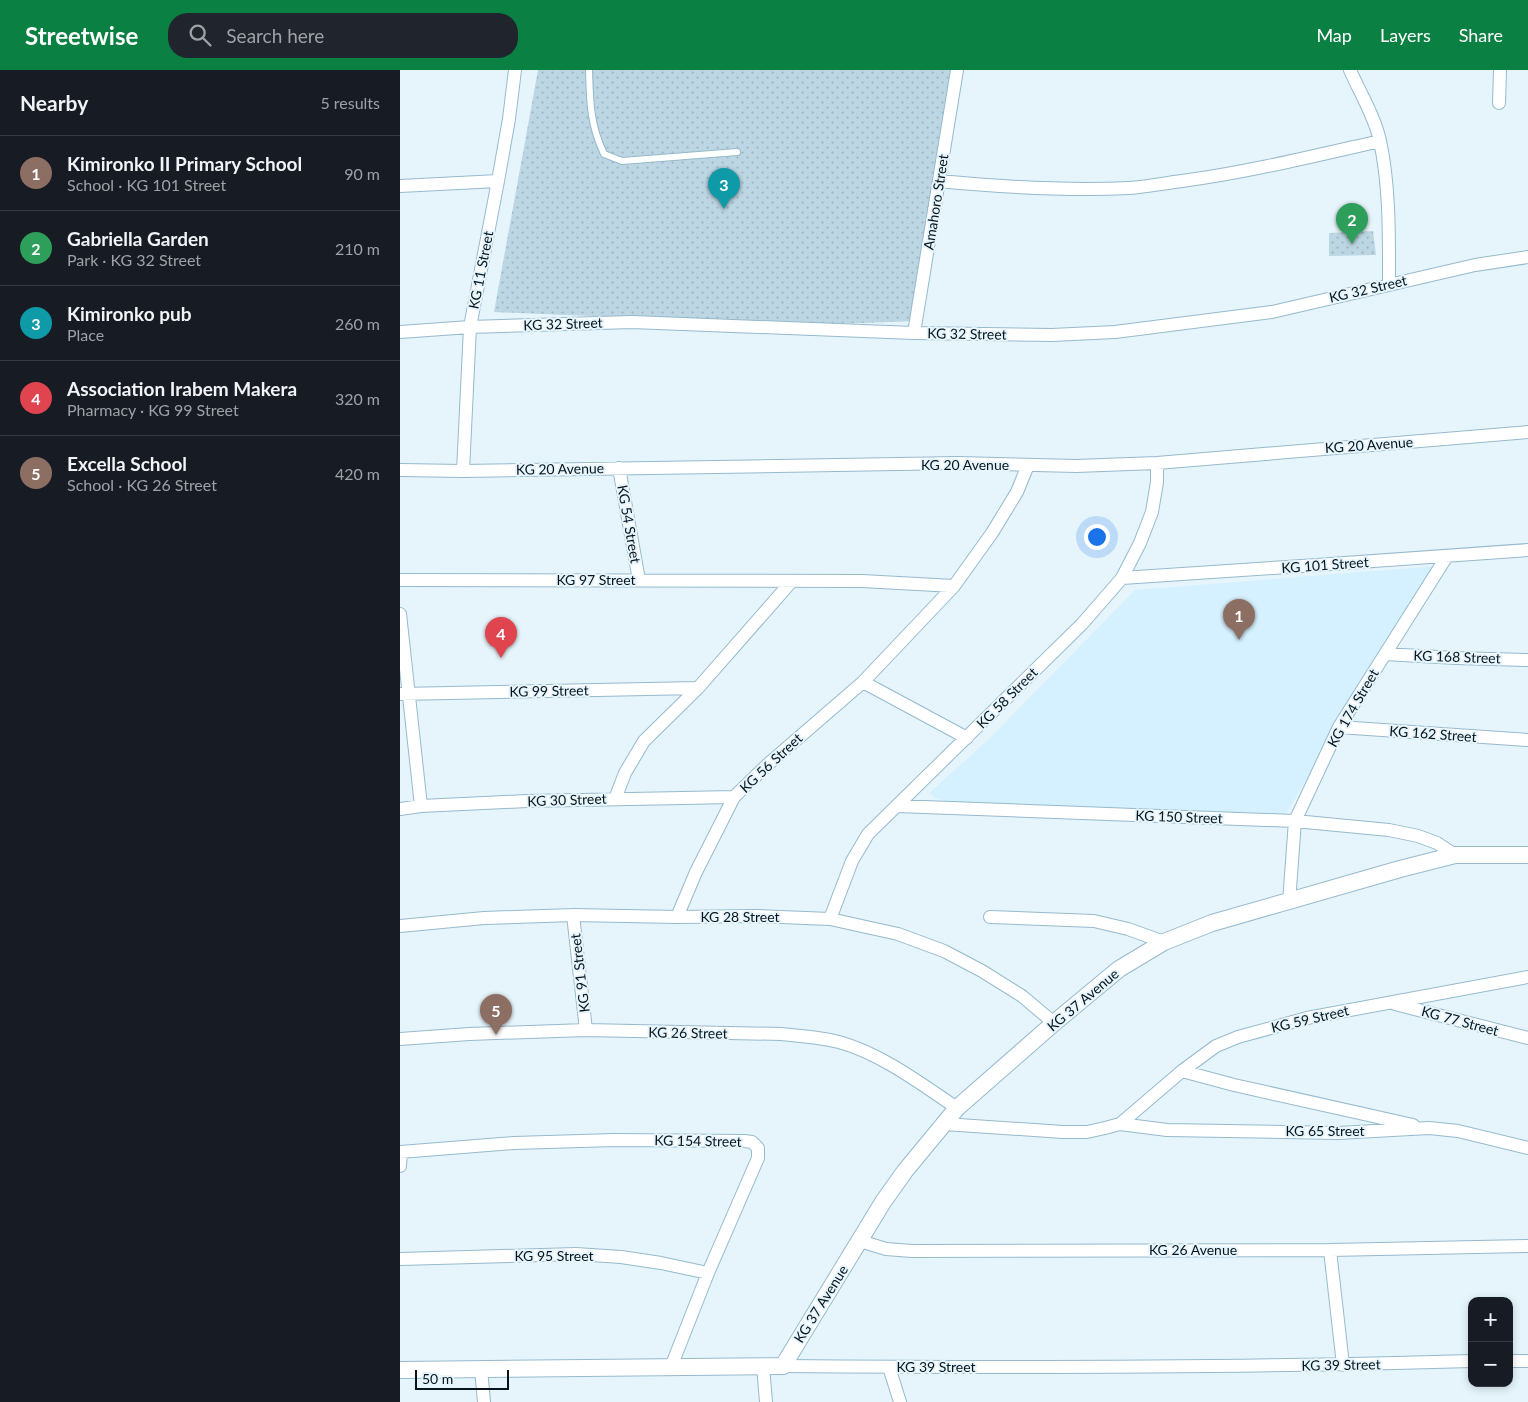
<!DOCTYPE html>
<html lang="en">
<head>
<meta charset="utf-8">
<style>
	body { margin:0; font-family:Lato,sans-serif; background:#20242c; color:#f1f3f6 }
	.controls { position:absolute; right:15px; bottom:15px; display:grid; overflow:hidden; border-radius:10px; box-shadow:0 2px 8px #0003 }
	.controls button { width:45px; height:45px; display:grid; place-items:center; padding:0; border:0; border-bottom:1px solid #363941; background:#171b24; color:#f1f3f6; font:25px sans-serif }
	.scale { position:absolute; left:15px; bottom:12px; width:94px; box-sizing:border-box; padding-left:5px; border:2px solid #07141b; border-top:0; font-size:14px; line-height:18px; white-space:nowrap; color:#07141b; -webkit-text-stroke:4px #e6f5fc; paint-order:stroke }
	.you { position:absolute; left:696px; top:466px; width:18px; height:18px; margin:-12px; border:4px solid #fff; border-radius:50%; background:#1a73e8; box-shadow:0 0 0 8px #1a73e833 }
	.badge { display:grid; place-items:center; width:32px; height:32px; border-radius:50%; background:#0b8043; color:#fff; font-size:16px; font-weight:700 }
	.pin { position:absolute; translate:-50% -41px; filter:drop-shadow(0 1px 2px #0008) }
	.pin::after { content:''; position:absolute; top:26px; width:18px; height:15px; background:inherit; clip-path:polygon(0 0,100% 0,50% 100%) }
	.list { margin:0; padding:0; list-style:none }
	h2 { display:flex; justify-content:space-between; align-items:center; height:65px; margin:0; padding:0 20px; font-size:21px }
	h2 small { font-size:16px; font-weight:400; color:#9ea1a6 }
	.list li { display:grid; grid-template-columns:32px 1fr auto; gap:15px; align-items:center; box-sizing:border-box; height:75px; padding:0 20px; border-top:1px solid #363941 }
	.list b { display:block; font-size:19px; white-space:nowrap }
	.list p { margin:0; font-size:16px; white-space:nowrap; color:#9ea1a6 }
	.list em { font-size:16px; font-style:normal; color:#9ea1a6 }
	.icon { flex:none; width:28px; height:28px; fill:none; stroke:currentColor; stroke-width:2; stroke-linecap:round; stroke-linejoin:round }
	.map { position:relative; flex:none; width:1128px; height:1332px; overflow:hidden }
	header { display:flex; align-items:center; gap:30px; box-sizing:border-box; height:70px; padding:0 25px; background:#0b8043; color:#fff }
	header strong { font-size:24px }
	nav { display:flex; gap:28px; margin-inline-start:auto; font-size:18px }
	.search { width:350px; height:45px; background:#20242c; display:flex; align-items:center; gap:12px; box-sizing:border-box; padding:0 18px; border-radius:20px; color:#9ea1a6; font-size:19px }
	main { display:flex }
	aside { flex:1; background:#171b24 }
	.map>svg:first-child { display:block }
	.built { fill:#d5f0fe }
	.park { fill:url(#park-dots) }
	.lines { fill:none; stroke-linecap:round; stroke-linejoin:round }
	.service-casing { stroke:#95bacc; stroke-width:8 }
	.minor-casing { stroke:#95bacc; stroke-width:14 }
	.tertiary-casing { stroke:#95bacc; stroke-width:18 }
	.service { stroke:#fff; stroke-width:6 }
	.minor { stroke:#fff; stroke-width:12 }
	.tertiary { stroke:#fff; stroke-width:16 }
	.labels { text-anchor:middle; stroke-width:4; stroke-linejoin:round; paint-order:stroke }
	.street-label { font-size:14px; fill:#07141b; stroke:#e6f5fc }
</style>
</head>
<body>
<header>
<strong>Streetwise</strong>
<div class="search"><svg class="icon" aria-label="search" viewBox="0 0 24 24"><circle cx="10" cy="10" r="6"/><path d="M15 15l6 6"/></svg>Search here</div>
<nav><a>Map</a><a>Layers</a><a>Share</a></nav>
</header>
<main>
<aside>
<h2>Nearby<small>5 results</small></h2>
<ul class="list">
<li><span class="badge" style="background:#8d6e63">1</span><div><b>Kimironko II Primary School</b><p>School · KG 101 Street</p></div><em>90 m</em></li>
<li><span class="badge" style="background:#2e9e5b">2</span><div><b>Gabriella Garden</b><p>Park · KG 32 Street</p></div><em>210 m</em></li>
<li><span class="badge" style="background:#0f9aa8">3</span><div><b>Kimironko pub</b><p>Place</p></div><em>260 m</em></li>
<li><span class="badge" style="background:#e0444e">4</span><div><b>Association Irabem Makera</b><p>Pharmacy · KG 99 Street</p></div><em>320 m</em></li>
<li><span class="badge" style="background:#8d6e63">5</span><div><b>Excella School</b><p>School · KG 26 Street</p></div><em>420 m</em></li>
</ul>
</aside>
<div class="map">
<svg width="1128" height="1332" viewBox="0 0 1128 1332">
	<defs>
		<pattern id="park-dots" width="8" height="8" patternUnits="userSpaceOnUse" patternTransform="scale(1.25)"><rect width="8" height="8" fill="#bcd6e3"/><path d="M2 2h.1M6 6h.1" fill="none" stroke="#a0b7c2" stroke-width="1.8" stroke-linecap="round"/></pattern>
	</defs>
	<rect width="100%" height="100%" fill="#e6f5fc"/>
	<path class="built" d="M1038,496L960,620L886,744L551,732L537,729L529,723L587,671L735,520Z"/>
	<path class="park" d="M138,0H553L519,251L401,255L94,242Z
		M973,161L976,185L929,186V163Z"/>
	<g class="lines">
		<defs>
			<path id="service" d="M189,0C190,33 190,54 204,84L222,91L337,82"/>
			<path id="minor" d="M950,0C960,23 975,47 980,71C990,118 989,167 989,214
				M1099,33L1100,0
				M539,111C602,117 666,121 729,118C747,117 765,113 782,111C849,102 914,86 980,71
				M0,116L98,111
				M0,262L70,257L232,252L514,263L652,265L715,262L872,242L1075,195L1128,187
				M514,263L557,0
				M219,398L239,510
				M0,400L63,401L558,393L676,396L757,393L1128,362
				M63,401L70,257L98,111L109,49L115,0
				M722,508L917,495L1128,480
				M0,510L462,511L554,516
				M0,544L21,736
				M985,584L1056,588L1128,590
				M463,612L567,668
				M0,624L298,618
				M939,657L1128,670
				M215,729L225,703L244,671L298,618L391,512
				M497,736L895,751L989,760L1018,766L1037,773L1055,785
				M0,739L21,736L127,731L334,727
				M889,832L895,751L939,657L1047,486
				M173,845L186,960
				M277,847L296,802L334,727L367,695L463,612L554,516L592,463L617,422L628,395
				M590,847L694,851L728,859L764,872
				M430,849L452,791L468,764L682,554L722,508L740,473L752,442L757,412V393
				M0,856L84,848L173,845L277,847L356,846L430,849L498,864L544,881L582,901L622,926L654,953
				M995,934L1128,968
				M0,969L69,964L186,960L381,964C400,966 420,967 439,972C482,984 521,1014 557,1038
				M782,1001L834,1015L1013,1055
				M544,1054L663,1062H687L705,1058L720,1054L782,1001L816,976L838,967L907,948L1128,907
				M720,1054L767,1060L938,1063L1029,1058L1058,1061L1128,1078
				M0,1082L114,1073L214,1070L344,1071L352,1072L358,1078V1088L308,1203L271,1297
				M0,1096L1,1082
				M460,1171L486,1179L512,1181L930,1180L1128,1176
				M930,1180L943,1295
				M0,1189L176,1184L221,1187L261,1193L308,1203
				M1109,1291H1128
				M363,1296L366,1332
				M383,1296C612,1298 842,1298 1072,1291
				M489,1297L500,1332
				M81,1299L84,1332"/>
			<path id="tertiary" d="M0,1300L383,1296L483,1132L505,1101L557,1038L654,953L719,899L764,872L812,853L1000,799L1055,785H1128"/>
		</defs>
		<use href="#service" class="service-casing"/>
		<use href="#minor" class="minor-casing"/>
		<use href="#tertiary" class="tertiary-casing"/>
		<use href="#service" class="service"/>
		<use href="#minor" class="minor"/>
		<use href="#tertiary" class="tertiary"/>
	</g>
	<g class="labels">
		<g class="street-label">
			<text transform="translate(536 132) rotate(-81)" y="5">Amahoro Street</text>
			<text transform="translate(81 200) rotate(-79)" y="5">KG 11 Street</text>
			<text transform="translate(968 219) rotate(-13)" y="5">KG 32 Street</text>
			<text transform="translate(163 254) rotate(-2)" y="5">KG 32 Street</text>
			<text transform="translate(567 264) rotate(1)" y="5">KG 32 Street</text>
			<text transform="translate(969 375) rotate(-4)" y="5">KG 20 Avenue</text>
			<text x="565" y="400">KG 20 Avenue</text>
			<text transform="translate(160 399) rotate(-1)" y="5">KG 20 Avenue</text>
			<text transform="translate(229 454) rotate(80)" y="5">KG 54 Street</text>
			<text transform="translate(925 495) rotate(-4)" y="5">KG 101 Street</text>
			<text x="196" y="515">KG 97 Street</text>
			<text transform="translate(1057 587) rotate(2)" y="5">KG 168 Street</text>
			<text transform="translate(149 621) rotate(-1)" y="5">KG 99 Street</text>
			<text transform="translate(607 628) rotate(-45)" y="5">KG 58 Street</text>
			<text transform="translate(953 638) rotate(-60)" y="5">KG 174 Street</text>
			<text transform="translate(1033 664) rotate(4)" y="5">KG 162 Street</text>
			<text transform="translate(371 693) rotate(-43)" y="5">KG 56 Street</text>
			<text transform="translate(167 730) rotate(-2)" y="5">KG 30 Street</text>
			<text transform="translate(779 747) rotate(2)" y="5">KG 150 Street</text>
			<text x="340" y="852">KG 28 Street</text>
			<text transform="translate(180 903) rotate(-97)" y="5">KG 91 Street</text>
			<text transform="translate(683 930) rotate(-40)" y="5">KG 37 Avenue</text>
			<text transform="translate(910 949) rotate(-13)" y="5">KG 59 Street</text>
			<text transform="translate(1060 951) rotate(15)" y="5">KG 77 Street</text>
			<text transform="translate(288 963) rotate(1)" y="5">KG 26 Street</text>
			<text x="925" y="1066">KG 65 Street</text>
			<text transform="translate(298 1071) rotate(1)" y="5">KG 154 Street</text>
			<text x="793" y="1185">KG 26 Avenue</text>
			<text x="154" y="1191">KG 95 Street</text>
			<text transform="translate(421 1234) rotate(-58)" y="5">KG 37 Avenue</text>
			<text transform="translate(941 1295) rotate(-1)" y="5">KG 39 Street</text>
			<text x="536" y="1302">KG 39 Street</text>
		</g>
	</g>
</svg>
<div class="controls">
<button>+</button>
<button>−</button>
</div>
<div class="scale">50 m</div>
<div class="you"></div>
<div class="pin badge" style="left:839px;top:570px;background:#8d6e63">1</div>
<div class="pin badge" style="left:952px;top:174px;background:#2e9e5b">2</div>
<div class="pin badge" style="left:324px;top:139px;background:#0f9aa8">3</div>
<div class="pin badge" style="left:101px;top:588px;background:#e0444e">4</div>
<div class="pin badge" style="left:96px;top:965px;background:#8d6e63">5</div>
</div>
</main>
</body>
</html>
